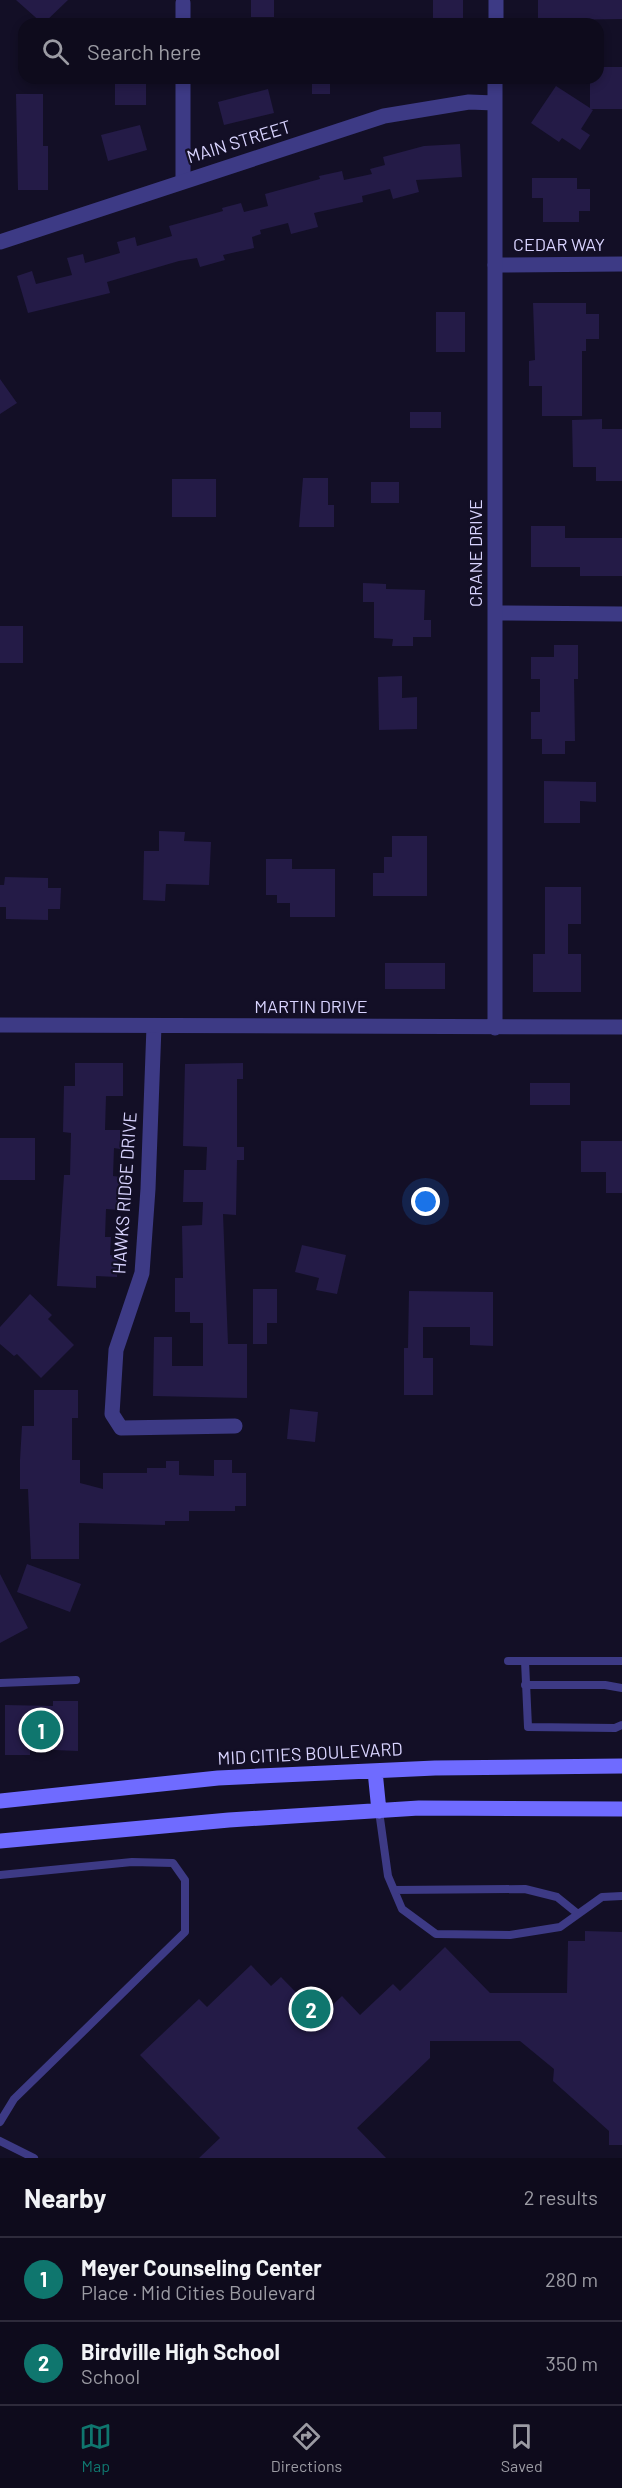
<!DOCTYPE html>
<html lang="en">
<head>
<meta charset="utf-8">
<style>
	body { margin:0; font-family:Barlow,sans-serif; background:#171425; color:#f1f3f6 }
	.you { position:absolute; left:426px; top:1202px; width:21px; height:21px; margin:-15px; border:4px solid #fff; border-radius:50%; background:#1a73e8; box-shadow:0 0 0 9px #1a73e833 }
	.badge { display:grid; place-items:center; width:39px; height:39px; border-radius:50%; background:#0f766e; color:#fff; font-size:20px; font-weight:700 }
	.pin { position:absolute; translate:-50% -50%; border:3px solid #fff; box-shadow:0 2px 6px #0006 }
	.list { margin:0; padding:0; list-style:none }
	h2 { display:flex; justify-content:space-between; align-items:center; height:78px; margin:0; padding:0 24px; font-size:26px }
	h2 small { font-size:20px; font-weight:400; color:#9b9ba3 }
	.list li { display:grid; grid-template-columns:39px 1fr auto; gap:18px; align-items:center; box-sizing:border-box; height:84px; padding:0 24px; border-top:2px solid #2e2b3b }
	.list b { display:block; font-size:22px; white-space:nowrap }
	.list p { margin:0; font-size:20px; white-space:nowrap; color:#9b9ba3 }
	.list em { font-size:20px; font-style:normal; color:#9b9ba3 }
	.icon { flex:none; width:33px; height:33px; fill:none; stroke:currentColor; stroke-width:2; stroke-linecap:round; stroke-linejoin:round }
	.map { position:relative; flex:none; width:622px; height:2158px; overflow:hidden }
	.search { position:absolute; background:#0e0b1c; box-shadow:0 3px 9px #0003; left:18px; right:18px; top:18px; height:66px; display:flex; align-items:center; gap:15px; box-sizing:border-box; padding:0 21px; border-radius:18px; color:#9b9ba3; font-size:22px }
	.sheet { height:246px; background:#0e0b1c }
	nav { display:flex; justify-content:space-around; align-items:center; box-sizing:border-box; height:84px; border-top:2px solid #2e2b3b; background:#0e0b1c; font-size:16px; color:#9b9ba3 }
	nav a { display:grid; justify-items:center; gap:3px }
	nav .on { color:#0f766e }
	.map>svg:first-child { display:block }
	.building { fill:#241b47 }
	.lines { fill:none; stroke-linecap:round; stroke-linejoin:round }
	.service { stroke:#3d3a85; stroke-width:8 }
	.minor { stroke:#3d3a85; stroke-width:15 }
	.tertiary { stroke:#3d3a85; stroke-width:15 }
	.secondary { stroke:#6f6bff; stroke-width:15 }
	.labels { text-anchor:middle; stroke-width:4.5; stroke-linejoin:round; paint-order:stroke }
	.street-label { font-size:18px; fill:#d9d4ff; stroke:#130f26 }
</style>
</head>
<body>
<div class="map">
<svg width="622" height="2158" viewBox="0 0 622 2158">
	<rect width="100%" height="100%" fill="#130f26"/>
	<path class="building" d="M16,0H68L43,24Z
		M251,0H274V17H251Z
		M433,0H463V21H433Z
		M538,0H622V19L556,20L555,24H538Z
		M600,67H622V109H591L593,110L581,129L590,135L580,150L562,138L559,142L531,123L556,86L590,108V78H598Z
		M115,78H146V105H115Z
		M312,78H330V94H312Z
		M268,89L274,113L224,125L218,102Z
		M16,94H43V146H48V190H18Z
		M140,125L147,150L108,161L101,135Z
		M460,144L462,177L416,180L419,192L393,199L390,189L362,196L363,202L314,213L318,227L291,234L288,223L260,230L261,234L252,237L254,248L223,255L225,260L200,267L197,258L179,261L107,282L110,293L28,313L17,276L32,271L36,284L72,275L67,258L83,254L85,263L120,253L117,242L135,237L137,246L172,236L169,226L223,211L222,208L241,203L244,212L268,206L265,194L320,179L319,176L342,171L344,180L372,174L370,169L385,165L383,157L424,146Z
		M532,178H577V189H590V211H579V222H543V198H532Z
		M533,303H586V314H599V339H586V351H582V416H542V386H529V361L535,360Z
		M436,312H465V352H436Z
		M0,379L17,403L0,414Z
		M410,412H441V428H410Z
		M602,419V429H622V481H596V467H573L572,420Z
		M303,478H328V505H334V527H299Z
		M172,479H216V517H172Z
		M371,482H399V503H371Z
		M531,526H565V538H622V576H580V567H531Z
		M363,583L386,584V589L425,590L424,620H431V637H413V646H392L393,639L374,638V602H363Z
		M0,626H23V663H0Z
		M554,645H578V679H574L575,741H565V754H542V739H531V712H540V679H531V657H554Z
		M402,676V698L417,697V729L379,730L378,677Z
		M544,781L596,782V802L580,801V823H544Z
		M159,831L185,832L184,841L211,842L209,885L166,884L165,901L143,900L144,851H159Z
		M392,836H427V896H373V873H384V857H392Z
		M266,859H292V869H335V917H290V903H277V895H266Z
		M5,877L48,878V888H61L60,909H48V920L6,919V907H0V885H4Z
		M545,887H581V924H568V954H581V992H533V954H545Z
		M385,963H445V989H385Z
		M75,1063H123V1096H106L105,1130H120V1149L114,1148L113,1176L121,1177L120,1210L106,1209L105,1237H111L110,1255L118,1256L117,1277L96,1276V1288L57,1286L64,1175H70L71,1133L63,1132L64,1086H75Z
		M243,1063V1079H237V1147H244V1160H237L236,1215L223,1214L228,1344H247V1398L153,1396L154,1337H172V1366H203V1323H190V1312H175V1278H183L182,1226L202,1225L203,1202H183L184,1170H206L207,1147L183,1146L185,1064Z
		M530,1083H570V1105H530Z
		M0,1138H35V1180H0Z
		M581,1141H622V1193H606V1172H581Z
		M302,1245L346,1255L337,1294L316,1290L319,1278L295,1272Z
		M253,1289H277V1323H267V1344H253Z
		M409,1291L493,1292V1346L470,1345V1327H423V1358H433V1395H404V1348H408Z
		M30,1294L52,1315L48,1319L74,1345L41,1378L17,1354L14,1356L0,1344V1327Z
		M34,1390H78V1418H72V1460H80V1483L103,1489V1473H147V1468H166V1461H179V1475L214,1476V1460H232V1473H246V1506H235V1511H189V1521H165V1525L79,1523V1559H31L28,1489H20V1460L22,1426H34Z
		M290,1409L318,1412L315,1442L287,1439Z
		M27,1564L81,1584L70,1612L17,1592Z
		M0,1574L28,1628L0,1643Z
		M53,1701H78V1751L30,1749V1755H5V1705L53,1706Z
		M585,1931L622,1932V2145H609V2131L553,2081L554,2069L520,2041H430V2058L357,2128L386,2158H199L220,2138L140,2055L199,1999L207,2007L251,1965L271,1986L281,1977L320,2017L342,1996L360,2015L393,1984L400,1991L445,1947L490,1993H567L568,1941H585Z"/>
	<g class="lines">
		<path class="service" d="M508,1661H622
			M525,1661L528,1727L615,1728L622,1725
			M0,1683L76,1680
			M525,1685H605L622,1688
			M379,1811L388,1876L402,1909L436,1934L510,1935L560,1927L602,1897L622,1896
			M0,1875L132,1862L173,1863L185,1880V1932L14,2099L0,2122
			M394,1890L525,1889L557,1897L578,1914
			M0,2141L34,2158"/>
		<path class="minor" d="M183,24V3
			M183,180V78
			M495,265L622,264
			M496,613L622,614
			M154,1026L148,1189L142,1273L116,1350L112,1414L121,1428L235,1426"/>
		<path class="tertiary" d="M496,24V0
			M0,242L384,116L469,102L495,103
			M0,1025L622,1027
			M495,1028V78"/>
		<path class="secondary" d="M375,1771L379,1811
			M0,1801L218,1778L435,1768L622,1766
			M0,1841L229,1820L419,1808L622,1809"/>
	</g>
	<g class="labels">
		<g class="street-label">
			<text transform="translate(239 142) rotate(-17)" y="6">MAIN STREET</text>
			<text x="559" y="251">CEDAR WAY</text>
			<text transform="translate(476 553) rotate(-90)" y="6">CRANE DRIVE</text>
			<text x="311" y="1013">MARTIN DRIVE</text>
			<text transform="translate(125 1193) rotate(-86)" y="6">HAWKS RIDGE DRIVE</text>
			<text transform="translate(310 1754) rotate(-3)" y="6">MID CITIES BOULEVARD</text>
		</g>
	</g>
</svg>
<div class="you"></div>
<div class="pin badge" style="left:41px;top:1730px">1</div>
<div class="pin badge" style="left:311px;top:2009px">2</div>
<div class="search"><svg class="icon" aria-label="search" viewBox="0 0 24 24"><circle cx="10" cy="10" r="6"/><path d="M15 15l6 6"/></svg>Search here</div>
</div>
<section class="sheet">
<h2>Nearby<small>2 results</small></h2>
<ul class="list">
<li><span class="badge">1</span><div><b>Meyer Counseling Center</b><p>Place · Mid Cities Boulevard</p></div><em>280 m</em></li>
<li><span class="badge">2</span><div><b>Birdville High School</b><p>School</p></div><em>350 m</em></li>
</ul>
</section>
<nav>
<a class="on"><svg class="icon" aria-label="map" viewBox="0 0 24 24"><path d="M3 6l6-2 6 2 6-2v14l-6 2-6-2-6 2zM9 4v14M15 6v14"/></svg>Map</a>
<a><svg class="icon" aria-label="directions" viewBox="0 0 24 24"><path d="M12 3l9 9-9 9-9-9zM9 14v-3h6M13 9l2 2-2 2"/></svg>Directions</a>
<a><svg class="icon" aria-label="saved" viewBox="0 0 24 24"><path d="M7 4h10v16l-5-4-5 4z"/></svg>Saved</a>
</nav>
</body>
</html>
